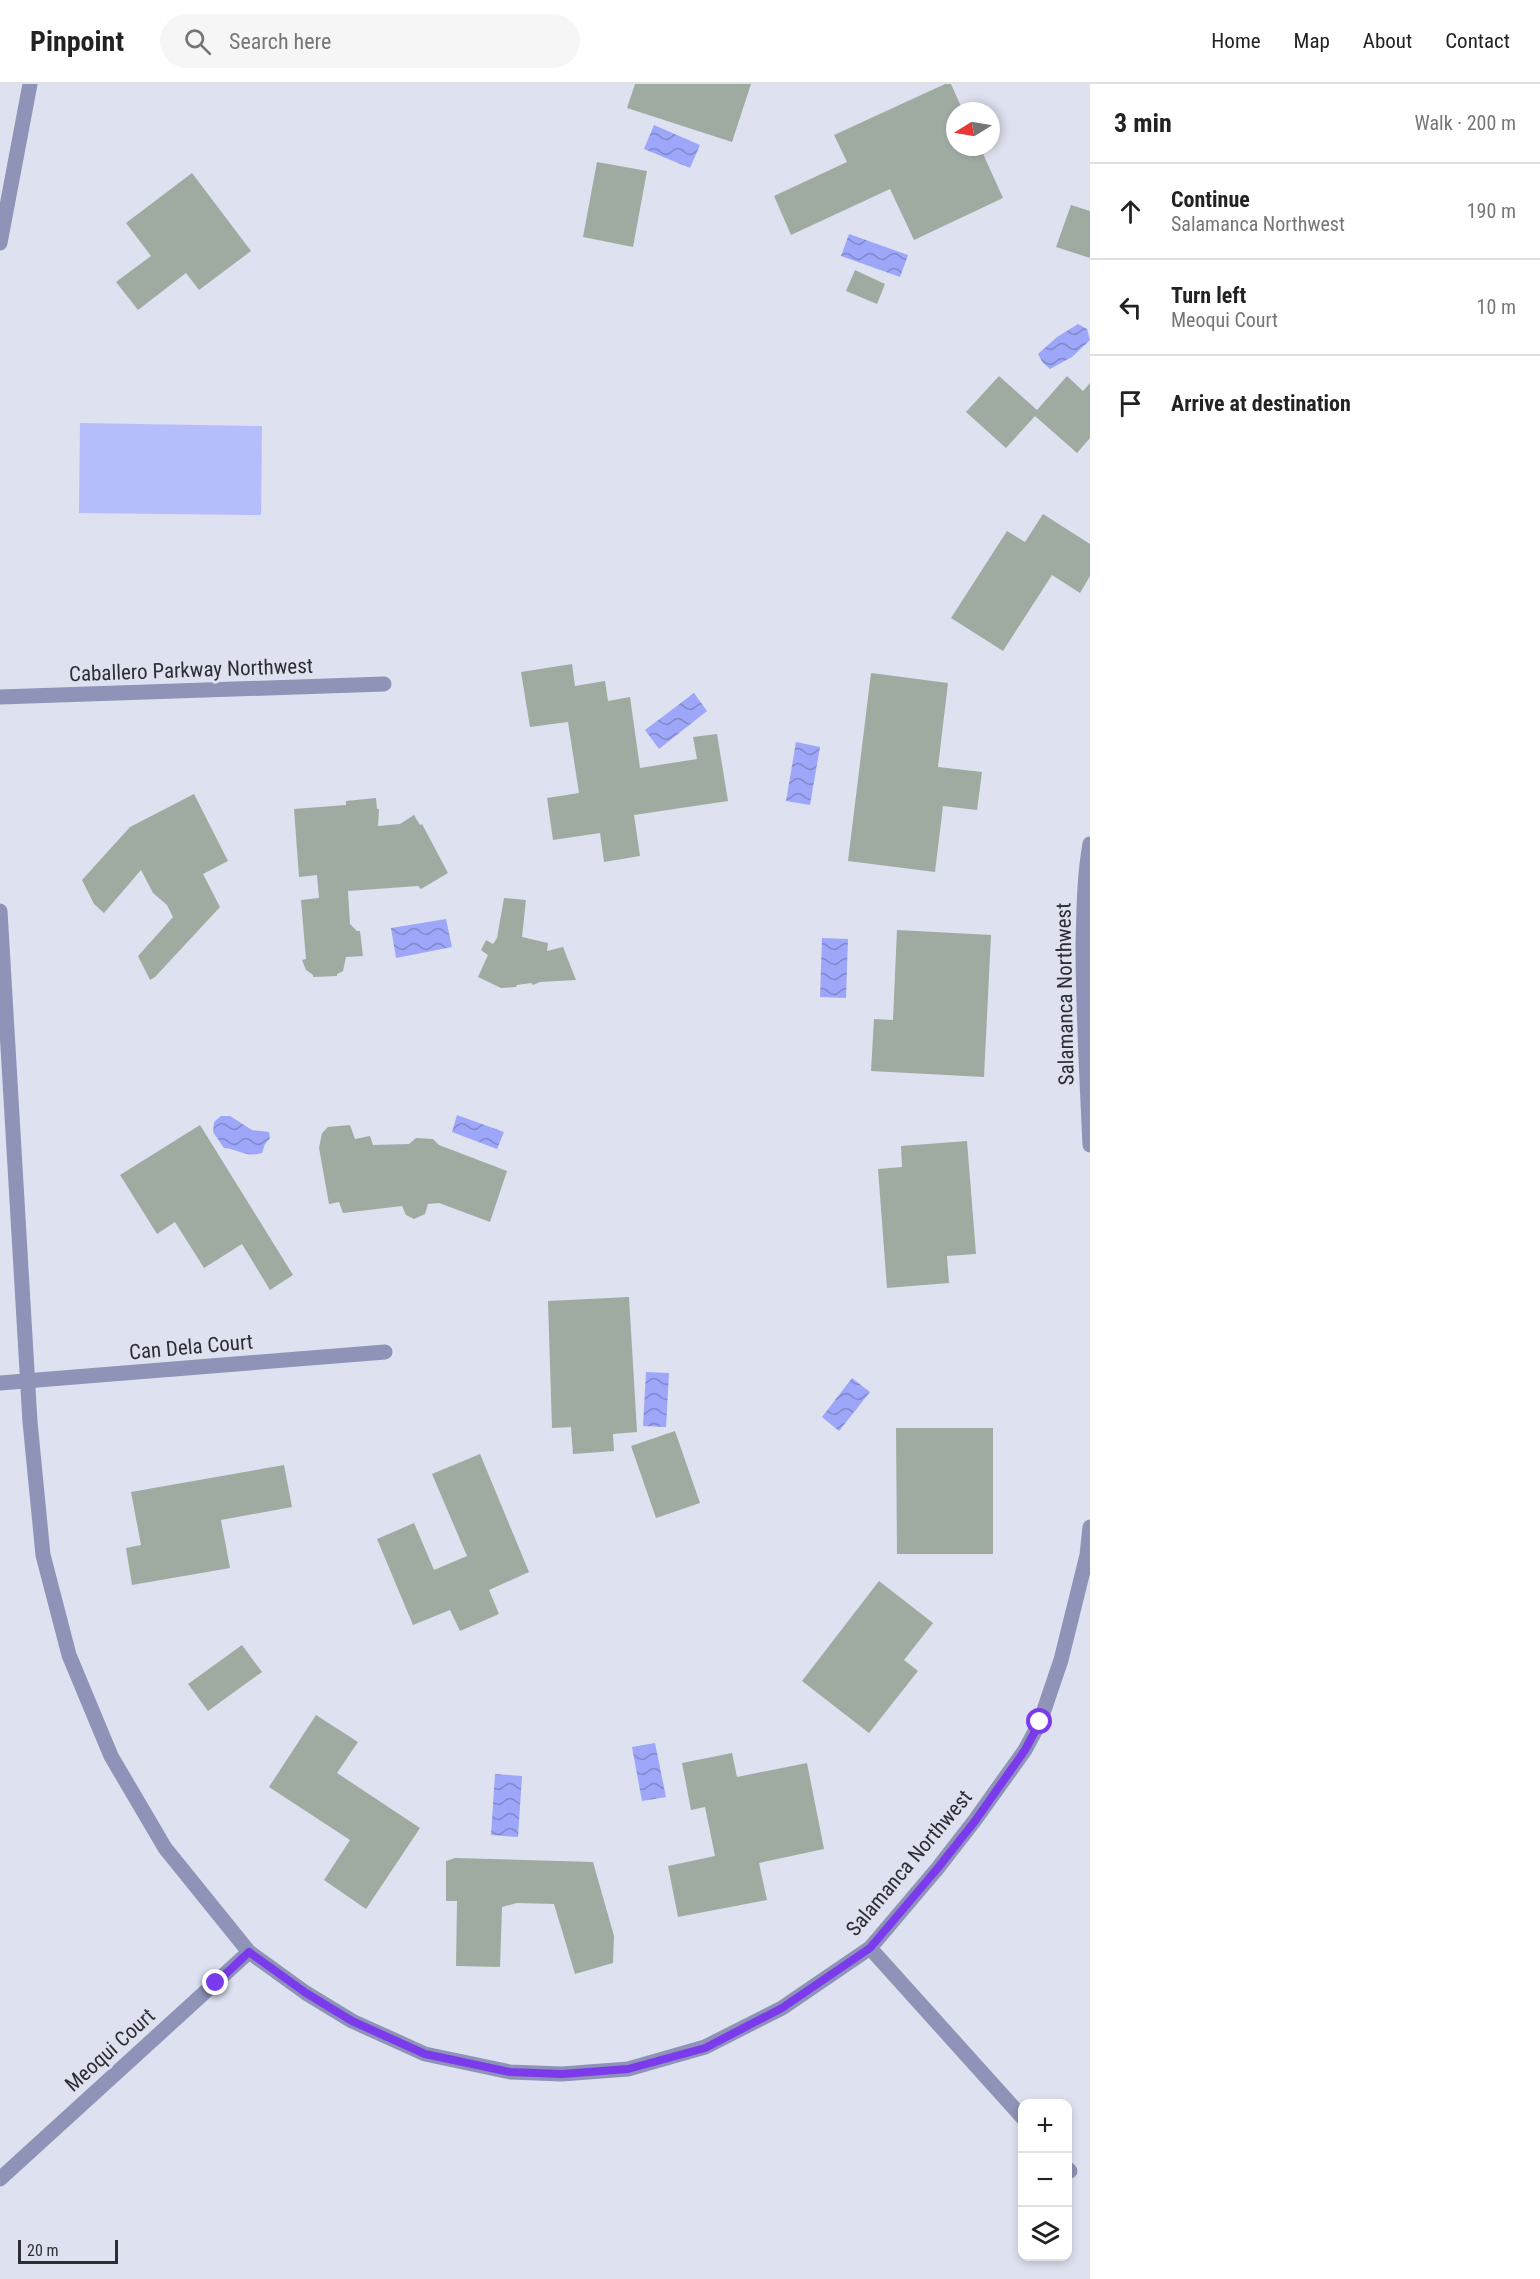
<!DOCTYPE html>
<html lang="en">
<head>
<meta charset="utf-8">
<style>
	body { margin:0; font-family:"Roboto Condensed",sans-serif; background:#f6f6f6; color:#222 }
	.controls { position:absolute; right:18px; bottom:18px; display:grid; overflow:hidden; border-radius:12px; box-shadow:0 3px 9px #0003 }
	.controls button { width:54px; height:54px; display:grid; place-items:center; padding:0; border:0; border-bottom:2px solid #e0e0e0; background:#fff; color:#222; font:30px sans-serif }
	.compass { position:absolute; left:946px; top:18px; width:54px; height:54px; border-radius:50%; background:#fff; box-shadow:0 3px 9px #0003; rotate:259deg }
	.scale { position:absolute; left:18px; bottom:15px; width:100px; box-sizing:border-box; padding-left:6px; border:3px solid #2d2e33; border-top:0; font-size:16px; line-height:21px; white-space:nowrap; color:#2d2e33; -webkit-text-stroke:4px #dee1ef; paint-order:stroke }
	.stop { position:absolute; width:18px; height:18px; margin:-14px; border:4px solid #7c3aed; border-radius:50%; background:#fff }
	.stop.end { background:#7c3aed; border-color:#fff; box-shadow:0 2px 6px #0008 }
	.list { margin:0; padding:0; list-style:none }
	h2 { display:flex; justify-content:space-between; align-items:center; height:78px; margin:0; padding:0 24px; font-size:26px }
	h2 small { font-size:20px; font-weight:400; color:#767676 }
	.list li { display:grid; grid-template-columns:39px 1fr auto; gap:18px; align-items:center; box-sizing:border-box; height:96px; padding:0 24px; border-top:2px solid #e0e0e0 }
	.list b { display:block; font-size:22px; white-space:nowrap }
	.list p { margin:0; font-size:20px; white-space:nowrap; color:#767676 }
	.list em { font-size:20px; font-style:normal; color:#767676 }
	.icon { flex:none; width:33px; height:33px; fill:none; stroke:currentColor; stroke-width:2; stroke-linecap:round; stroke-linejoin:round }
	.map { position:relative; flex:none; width:1090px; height:2195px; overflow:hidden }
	header { display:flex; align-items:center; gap:36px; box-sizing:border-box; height:84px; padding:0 30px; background:#fff; border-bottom:2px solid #e0e0e0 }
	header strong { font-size:28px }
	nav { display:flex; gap:33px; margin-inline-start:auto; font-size:21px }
	.search { width:420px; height:54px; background:#f6f6f6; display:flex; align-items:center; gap:15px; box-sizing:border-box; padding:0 21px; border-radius:33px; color:#767676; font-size:22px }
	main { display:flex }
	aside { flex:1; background:#fff }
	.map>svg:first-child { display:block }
	.green { fill:#b5bdfa }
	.water { fill:url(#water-waves) }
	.building { fill:#9faba1 }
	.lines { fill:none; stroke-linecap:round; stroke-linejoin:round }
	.minor { stroke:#8e93b7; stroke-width:15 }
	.route { stroke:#7c3aed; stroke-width:8 }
	.labels { text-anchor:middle; stroke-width:6; stroke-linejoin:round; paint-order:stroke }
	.street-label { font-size:21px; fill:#2d2e33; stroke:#dee1ef }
</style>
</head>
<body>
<header>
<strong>Pinpoint</strong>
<div class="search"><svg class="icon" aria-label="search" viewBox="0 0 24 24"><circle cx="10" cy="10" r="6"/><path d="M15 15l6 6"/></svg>Search here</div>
<nav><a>Home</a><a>Map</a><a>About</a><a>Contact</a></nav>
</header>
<main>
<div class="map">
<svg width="1090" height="2195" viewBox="0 0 1090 2195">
	<defs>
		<pattern id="water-waves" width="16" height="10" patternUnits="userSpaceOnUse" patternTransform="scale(1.5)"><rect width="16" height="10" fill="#9da6f9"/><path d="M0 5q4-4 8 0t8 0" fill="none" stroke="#8088ca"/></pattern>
	</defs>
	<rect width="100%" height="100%" fill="#dee1ef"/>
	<path class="green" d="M80,339L262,342L261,431L79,429Z"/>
	<path class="water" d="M654,41L700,61L690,84L644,65Z
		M849,150L908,171L900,193L841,172Z
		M1078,240L1087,245L1090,256L1072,273L1050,285L1043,279L1038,270L1057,253Z
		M694,609L707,627L659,665L645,646Z
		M796,658L820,663L810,721L786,717Z
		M446,835L452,863L396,874L391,844Z
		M822,854L848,855L846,914L820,913Z
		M457,1031L504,1048L497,1065L452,1048Z
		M221,1032H230L252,1046L269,1048L270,1054L265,1060L262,1069C245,1074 239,1065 224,1064L213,1048L214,1038Z
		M646,1288L669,1289L666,1343L643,1342Z
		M852,1294L870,1308L839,1347L822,1333Z
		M655,1659L666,1713L642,1717L632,1663Z
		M495,1690L522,1692L518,1753L491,1751Z"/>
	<path class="building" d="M635,0H751L732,58L627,24Z
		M945,0H951L963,27H955V63H980L1003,114L914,156L890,105L791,151L774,112L847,78L834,51Z
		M597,78L647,87L633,163L583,153Z
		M192,89L251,167L199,206L186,189L138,226L116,198L151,172L126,139Z
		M1071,121L1090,127V174L1056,163Z
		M855,186L885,200L877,220L846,207Z
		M999,292L1037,326L1067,292L1083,307L1090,299V354L1077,369L1035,332L1006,364L966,328Z
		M1043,430L1090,460V492L1080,509L1052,491L1003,567L951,534L1007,447L1025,458Z
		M572,580L575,602L605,597L608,617L630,613L640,684L697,675L693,653L717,650L728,717L634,731L640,772L604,778L600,749L553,756L547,714L579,709L568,638L530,643L521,588Z
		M871,589L948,599L938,683L982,688L977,726L943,722L935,788L848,777Z
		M194,710L228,777L203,790L220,823L155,893L150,896L138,872L173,833L167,821L153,809L141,786L104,829L94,820L82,796L130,743Z
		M376,714L377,725H379L378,742L400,740L414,731L420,741L422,740L448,789L421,805L418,802L348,807L350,840L357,847H360L363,872L346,873L343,887L337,890V892L313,893V891L306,886L302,876L306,875L301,816L319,814L317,791L299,793L294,725L346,721V717Z
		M504,814L526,816L522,853L548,859L547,867L563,863L576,896L540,898L533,901L531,899L517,901L516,903L501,904L478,893L488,871L481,866L486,856L493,860L497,854Z
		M897,846L991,851L984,993L871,987L874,935L893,936Z
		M200,1041L293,1191L270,1206L242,1160L204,1184L175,1138L157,1150L120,1091Z
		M350,1041L355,1055L370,1052L373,1061L409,1060L416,1054L433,1055L439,1061L507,1087L490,1138L439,1119L428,1120L425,1130L414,1135L406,1131L402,1122L343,1129L339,1118L329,1120L319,1064L322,1049L328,1043Z
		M967,1057L976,1170L947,1172L949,1199L887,1204L878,1085L902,1083L901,1062Z
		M629,1213L637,1348L613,1350L614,1367L573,1370L571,1343L552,1344L548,1217Z
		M896,1344H993V1470H897Z
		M675,1347L700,1419L656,1434L631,1362Z
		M480,1370L529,1488L489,1506L499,1530L460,1547L450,1526L413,1541L377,1455L414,1439L434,1486L467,1472L432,1390Z
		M284,1381L292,1423L221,1436L230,1484L132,1501L126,1464L141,1461L131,1408Z
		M879,1497L933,1539L904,1576L918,1587L869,1649L802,1597Z
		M242,1561L262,1588L208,1627L188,1600Z
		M316,1631L358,1658L337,1689L420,1744L366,1825L324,1796L350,1756L269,1703Z
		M732,1669L737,1693L807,1679L824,1765L759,1779L767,1816L678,1833L668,1782L715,1772L705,1723L691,1726L682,1679Z
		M455,1774L593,1778L614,1852L613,1879L575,1890L554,1820L517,1819L502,1823L500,1883L456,1882L457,1817H446V1777Z"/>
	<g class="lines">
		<path class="minor" d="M0,159L30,0
			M0,613L384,600
			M1090,760C1084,793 1084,826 1083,860C1083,927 1087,994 1090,1061
			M0,827L30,1338L43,1471L69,1571L111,1672L165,1764L249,1868L306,1909L352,1937L425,1970L510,1988L562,1990L628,1985L705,1963L782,1924L870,1864L937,1785L975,1736L1025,1666L1040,1638L1061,1576L1087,1471L1090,1443
			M0,1299L385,1268
			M870,1864L1023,2034
			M1068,2085L1070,2087
			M0,2095L249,1868"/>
	</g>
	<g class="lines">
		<path class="route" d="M216,1899L249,1868L306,1909L352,1937L425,1970L510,1988L562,1990L628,1985L705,1964L782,1924L870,1864L937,1785L975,1737L1025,1666L1040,1638"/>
	</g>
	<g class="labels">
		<g class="street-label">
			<text transform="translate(191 586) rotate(-2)" y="7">Caballero Parkway Northwest</text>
			<text transform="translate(1065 910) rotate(-91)" y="7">Salamanca Northwest</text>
			<text transform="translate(191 1263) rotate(-5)" y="7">Can Dela Court</text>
			<text transform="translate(909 1779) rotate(-50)" y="7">Salamanca Northwest</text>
			<text transform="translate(110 1966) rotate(-42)" y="7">Meoqui Court</text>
		</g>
	</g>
</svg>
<div class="controls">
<button>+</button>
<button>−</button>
<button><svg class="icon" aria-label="layers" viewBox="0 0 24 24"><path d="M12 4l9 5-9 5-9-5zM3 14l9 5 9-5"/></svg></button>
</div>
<svg class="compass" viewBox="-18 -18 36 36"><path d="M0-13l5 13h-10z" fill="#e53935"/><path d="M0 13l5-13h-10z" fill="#767676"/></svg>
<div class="scale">20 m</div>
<div class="stop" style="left:1040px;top:1638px"></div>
<div class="stop end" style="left:216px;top:1899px"></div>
</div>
<aside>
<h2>3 min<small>Walk · 200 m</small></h2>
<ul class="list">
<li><svg class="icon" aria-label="ahead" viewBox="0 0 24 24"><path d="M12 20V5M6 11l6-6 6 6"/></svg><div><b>Continue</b><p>Salamanca Northwest</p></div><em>190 m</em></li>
<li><svg class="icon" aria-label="left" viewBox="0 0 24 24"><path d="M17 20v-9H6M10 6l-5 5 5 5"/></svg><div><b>Turn left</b><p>Meoqui Court</p></div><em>10 m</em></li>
<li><svg class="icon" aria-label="arrive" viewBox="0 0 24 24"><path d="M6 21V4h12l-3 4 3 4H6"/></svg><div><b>Arrive at destination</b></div></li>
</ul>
</aside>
</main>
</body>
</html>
